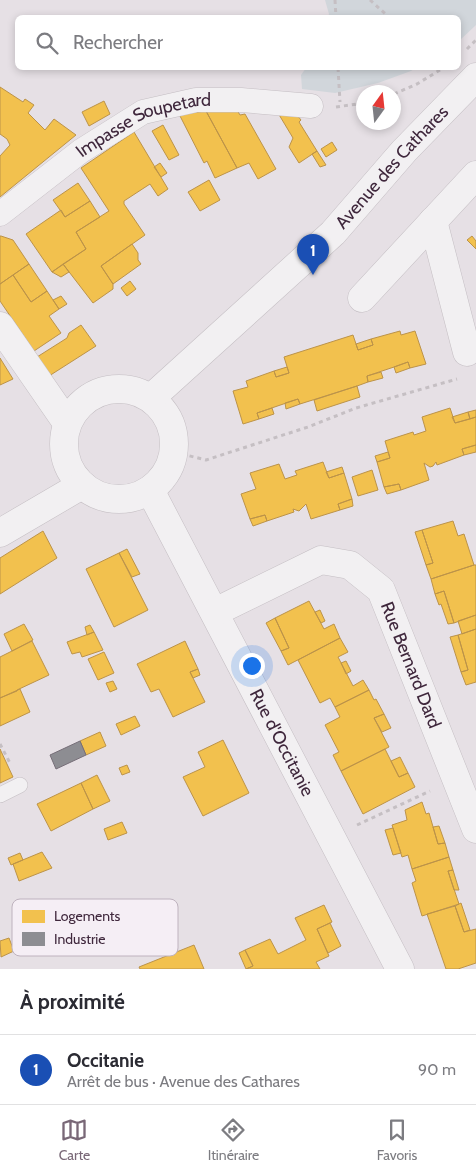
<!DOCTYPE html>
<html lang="fr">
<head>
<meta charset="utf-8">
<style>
	body { margin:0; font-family:Cabin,sans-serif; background:#f2f2f3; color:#2b2b33 }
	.compass { position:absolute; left:356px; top:85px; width:45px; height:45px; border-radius:50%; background:#fff; box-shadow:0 2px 8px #0003; rotate:15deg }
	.you { position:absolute; left:251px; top:665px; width:18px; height:18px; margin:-12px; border:4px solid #fff; border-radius:50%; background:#1a73e8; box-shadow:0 0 0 8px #1a73e833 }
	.badge { display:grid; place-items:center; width:32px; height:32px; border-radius:50%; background:#796877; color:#fff; font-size:16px; font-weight:700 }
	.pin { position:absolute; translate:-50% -41px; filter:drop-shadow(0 1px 2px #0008) }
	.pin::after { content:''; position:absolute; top:26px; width:18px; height:15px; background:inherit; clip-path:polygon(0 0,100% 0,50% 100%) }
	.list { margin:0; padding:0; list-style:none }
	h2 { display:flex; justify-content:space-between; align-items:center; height:65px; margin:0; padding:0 20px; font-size:21px }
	h2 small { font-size:16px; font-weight:400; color:#7c7c81 }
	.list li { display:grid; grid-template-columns:32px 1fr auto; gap:15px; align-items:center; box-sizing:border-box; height:70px; padding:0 20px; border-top:1px solid #e1e1e2 }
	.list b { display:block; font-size:19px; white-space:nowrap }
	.list p { margin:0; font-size:16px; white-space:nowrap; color:#7c7c81 }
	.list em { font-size:16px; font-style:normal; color:#7c7c81 }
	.icon { flex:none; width:28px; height:28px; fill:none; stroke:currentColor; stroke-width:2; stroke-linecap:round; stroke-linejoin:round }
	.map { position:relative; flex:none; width:476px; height:969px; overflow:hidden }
	.search { position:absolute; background:#fff; box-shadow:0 2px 8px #0003; left:15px; right:15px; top:15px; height:55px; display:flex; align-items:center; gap:12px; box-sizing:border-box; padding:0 18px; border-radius:8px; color:#7c7c81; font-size:19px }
	.sheet { height:135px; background:#fff }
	nav { display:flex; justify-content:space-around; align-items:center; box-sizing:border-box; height:70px; border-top:1px solid #e1e1e2; background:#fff; font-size:14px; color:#7c7c81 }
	nav a { display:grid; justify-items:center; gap:2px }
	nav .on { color:#796877 }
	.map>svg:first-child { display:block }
	.green { fill:#d1d6db }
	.homes { fill:#f2c14e; stroke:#bc9349 }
	.industry { fill:#8d8d92; stroke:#766e78 }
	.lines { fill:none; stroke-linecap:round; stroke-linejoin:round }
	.service-casing { stroke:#c4bec3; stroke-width:16 }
	.pedestrian-casing { stroke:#c4bec3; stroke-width:25 }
	.minor-casing { stroke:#c4bec3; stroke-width:29 }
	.path { stroke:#c5bfc3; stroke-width:3; stroke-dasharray:4 4; stroke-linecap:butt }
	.service { stroke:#f2f0f2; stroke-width:15 }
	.pedestrian { stroke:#f2f0f2; stroke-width:24 }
	.minor { stroke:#f2f0f2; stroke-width:28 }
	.labels { text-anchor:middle; stroke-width:5; stroke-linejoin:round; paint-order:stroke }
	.street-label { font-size:18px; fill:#3f273c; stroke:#f5eef5 }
	.key { fill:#f5eef5; stroke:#beb2be; stroke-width:1 }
	.key-label { font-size:14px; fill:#3f273c }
</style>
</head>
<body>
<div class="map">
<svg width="476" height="969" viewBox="0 0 476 969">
	<rect width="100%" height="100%" fill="#e6e0e5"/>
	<path class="green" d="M325,0H476V25L459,41L458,18L328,17L329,14Z
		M306,68H415L411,71L378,83L335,93L302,89L301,75Z"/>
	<path class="homes" d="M0,87L23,102L25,99L34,105L28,113L45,130L54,119L76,135L0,197V156L10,145L7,139L0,134Z
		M104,101L110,114L89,126L82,112Z
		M237,110L240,115L245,114L276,169L258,179L249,163L237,168L206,111Z
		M206,111L237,168L215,178L207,161L204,163L179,114Z
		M278,113L297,115L301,120L299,122L317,151L299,163L289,147L293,138Z
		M163,125L179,155L169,160L152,131Z
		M134,132L168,189L158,196L150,184L124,201V204L145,235L101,266L113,284V289L93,303L63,264L86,249L76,232L109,211L81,168Z
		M332,142L337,150L326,157L321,149Z
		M317,151L326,165L320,167L312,154Z
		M160,163L167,173L161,177L154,167Z
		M209,180L220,200L200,211L188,192Z
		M78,183L90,201L65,217L53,200Z
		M90,201L100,217L76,232L86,249L52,272L26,234L61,210L65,217Z
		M0,236H1L13,240L29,264L0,284Z
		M472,236L476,241V249L467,240Z
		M132,244L138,253V260L141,264L113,284L101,266Z
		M29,264L47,291L31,302L13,275Z
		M63,264L69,272L61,277L52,272Z
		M13,275L31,302L47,291L59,309L49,316L61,333L34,351L0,301V284Z
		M130,281L136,289L127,296L121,288Z
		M61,296L67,304L59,309L53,300Z
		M81,325L96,346L49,376L37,357L67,338L69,333Z
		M400,331L401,335L415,331L426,364L410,368L408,362L394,367L367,376L368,382L357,386L300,404L298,399L257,413L259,419L243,424L233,391L248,387L246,381L274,371L276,377L289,373L284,357L353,335L358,350L373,345L371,339Z
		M371,339L373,345L358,350L356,344Z
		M0,358L13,379L0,385Z
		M408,362L410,368L396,373L394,367Z
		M287,367L289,373L276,377L274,371Z
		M381,372L383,378L368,382L367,376Z
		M357,386L360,397L317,411L314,400Z
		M298,399L300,404L286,409L285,403Z
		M272,408L274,414L259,419L257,413Z
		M450,408L455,423L476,417V445L462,449L464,455L437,465L436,462L433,466L430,467L424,463L429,480L401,490L399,484L384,487L377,462L390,458L385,441L413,432L414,435L426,431L422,417Z
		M476,410V417L470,419L468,412Z
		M468,412L470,419L455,423L452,417Z
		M476,445V452L464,455L462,449Z
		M388,452L390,458L377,462L375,456Z
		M323,462L329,478L344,473L352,499L338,504L340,510L311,519L306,504L299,511L293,509L294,512L267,521L265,515L250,519L241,494L256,489L250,473L279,464L285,479L297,475L295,471Z
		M342,467L344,473L329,478L326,472Z
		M372,470L378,490L358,496L352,477Z
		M399,484L401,490L387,494L384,487Z
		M352,499L353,506L340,510L338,504Z
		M265,515L267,521L253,526L250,519Z
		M453,521L458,536L464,534L474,565L431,579L426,565L433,563L422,530Z
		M422,530L433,563L426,565L415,532Z
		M43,531L57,558L0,594V558Z
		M127,549L140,574L132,577L119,553Z
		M119,553L148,610L114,627L86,569Z
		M474,565H476V615L454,623L444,591L435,594L431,579Z
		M444,591L454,623L448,624L441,604L439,605L435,594Z
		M309,601L324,629L334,624L340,638L288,665L281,651L289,648L275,618Z
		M320,610L325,621L321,623L315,612Z
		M476,615V629L462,634L458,621Z
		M275,618L289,648L281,651L266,623Z
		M24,624L33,640L12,651L4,634Z
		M90,625L94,632L87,635L85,627Z
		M476,629V682L466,685L461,672L468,670L458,635Z
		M94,632L103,650L82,657L80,652L72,654L67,642Z
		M458,635L468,670L461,672L450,637Z
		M340,638L348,652L338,657L353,686L363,680L369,690L335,707L330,698L320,703L298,660Z
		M32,641L49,675L17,690V691L0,698V657Z
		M185,641L198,669L190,672L205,702L173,717L159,689L151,692L137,664Z
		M104,652L114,673L98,680L88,659Z
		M346,661L351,671L346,674L341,663Z
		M198,669L200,675L193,678L190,672Z
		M113,681L117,689L110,692L106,683Z
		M20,689L30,712L0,726V698Z
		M369,690L374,700L376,699L384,714L374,718L389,747L341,771L333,755L339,752L325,725L340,717L335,707Z
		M384,714L391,728L382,732L374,718Z
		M135,716L140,726L121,735L116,724Z
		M100,732L106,746L86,755L80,741Z
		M223,740L249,793L203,816L183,777L205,767L198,752Z
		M0,749L13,777L0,783Z
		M385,749L399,777L408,773L415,787L363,814L341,771Z
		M400,757L408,773L399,777L391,761Z
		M127,765L130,772L122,775L119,768Z
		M97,775L110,801L93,809L81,783Z
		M81,783L93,809L51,831L37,804Z
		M422,802L426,814L429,813L438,844L445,843L449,857L412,869L408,855L402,857L392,825L407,820L405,810Z
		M122,822L127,833L108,840L104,829Z
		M439,826L445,843L438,844L433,827Z
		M393,828L401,853L393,855L385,830Z
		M42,852L52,868L19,881L13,864Z
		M20,853L23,860L11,865L8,858Z
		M449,857L453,870L448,871L459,904L422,916L412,883L416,881L412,869Z
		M453,870L459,890H454L448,871Z
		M461,903L470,930L464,932L455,906Z
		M324,905L332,922L317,929L329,956L316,962L320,969H246L253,966L245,950L270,939L278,954L306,940L295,918Z
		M455,906L464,932L476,929V963L458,969H446L427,914Z
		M330,923L341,946L328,953L317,929Z
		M9,938L14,951L1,957L0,941Z
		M194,945L204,969H140L139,967Z
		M245,950L253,966L246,969L239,953Z"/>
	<path class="industry" d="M80,741L86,755L56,769L50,755Z"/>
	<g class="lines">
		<defs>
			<path id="service" d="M0,795L20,785"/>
			<g id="pedestrian">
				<path id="s1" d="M0,214L81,151L143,112L196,100H241L311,106"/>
			</g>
			<g id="minor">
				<path d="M433,221L467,352"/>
				<path d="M362,298L476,175"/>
				<path d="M0,326L67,423"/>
				<circle cx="119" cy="444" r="55"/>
				<path id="s2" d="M151,398L333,233L404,151L476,77"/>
				<path id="s3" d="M150,490L400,969"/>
				<path d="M0,533L82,485"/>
				<path id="s4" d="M215,612L321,560L350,565L381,590L476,829"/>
			</g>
		</defs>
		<use href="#service" class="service-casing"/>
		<use href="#pedestrian" class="pedestrian-casing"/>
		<use href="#minor" class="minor-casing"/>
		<path class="path" d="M335,0L336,18
			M370,0L390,18
			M467,49L476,40
			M338,68L340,102
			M394,94L417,84L440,70
			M336,107L364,103
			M174,452L206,460L308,427L356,408L457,379
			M0,744L11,765
			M357,825L430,791"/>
		<use href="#service" class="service"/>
		<use href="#pedestrian" class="pedestrian"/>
		<use href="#minor" class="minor"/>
	</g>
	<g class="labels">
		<g class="street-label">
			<text dy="6" stroke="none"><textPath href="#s1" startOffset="172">Impasse Soupetard</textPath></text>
			<text dy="6" stroke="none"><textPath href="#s2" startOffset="334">Avenue des Cathares</textPath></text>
			<text dy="6" stroke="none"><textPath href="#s4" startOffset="268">Rue Bernard Dard</textPath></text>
			<text dy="6" stroke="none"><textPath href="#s3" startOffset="285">Rue d'Occitanie</textPath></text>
		</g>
	</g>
	<rect x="12" y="899" width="166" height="57" rx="8" class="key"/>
	<rect x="22" y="910" width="23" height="13" fill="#f2c14e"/>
	<rect x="22" y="932" width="23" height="14" fill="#8d8d92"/>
	<g class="key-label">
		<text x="54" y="921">Logements</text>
		<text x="54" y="944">Industrie</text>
	</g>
</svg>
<svg class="compass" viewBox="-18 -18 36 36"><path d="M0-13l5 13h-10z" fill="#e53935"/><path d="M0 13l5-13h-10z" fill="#7c7c81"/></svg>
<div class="you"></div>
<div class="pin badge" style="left:313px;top:275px;background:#1a4fb4">1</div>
<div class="search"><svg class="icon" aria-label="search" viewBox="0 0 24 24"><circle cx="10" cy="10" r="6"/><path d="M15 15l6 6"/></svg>Rechercher</div>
</div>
<section class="sheet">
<h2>À proximité<small></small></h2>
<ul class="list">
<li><span class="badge" style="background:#1a4fb4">1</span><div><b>Occitanie</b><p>Arrêt de bus · Avenue des Cathares</p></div><em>90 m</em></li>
</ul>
</section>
<nav>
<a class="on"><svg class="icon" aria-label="map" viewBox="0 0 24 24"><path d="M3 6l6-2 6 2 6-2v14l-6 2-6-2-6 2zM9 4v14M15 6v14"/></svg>Carte</a>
<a><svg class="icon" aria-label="directions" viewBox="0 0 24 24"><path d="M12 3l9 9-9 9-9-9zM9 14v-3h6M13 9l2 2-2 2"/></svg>Itinéraire</a>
<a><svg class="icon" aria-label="saved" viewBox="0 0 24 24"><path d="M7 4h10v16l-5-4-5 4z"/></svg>Favoris</a>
</nav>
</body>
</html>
